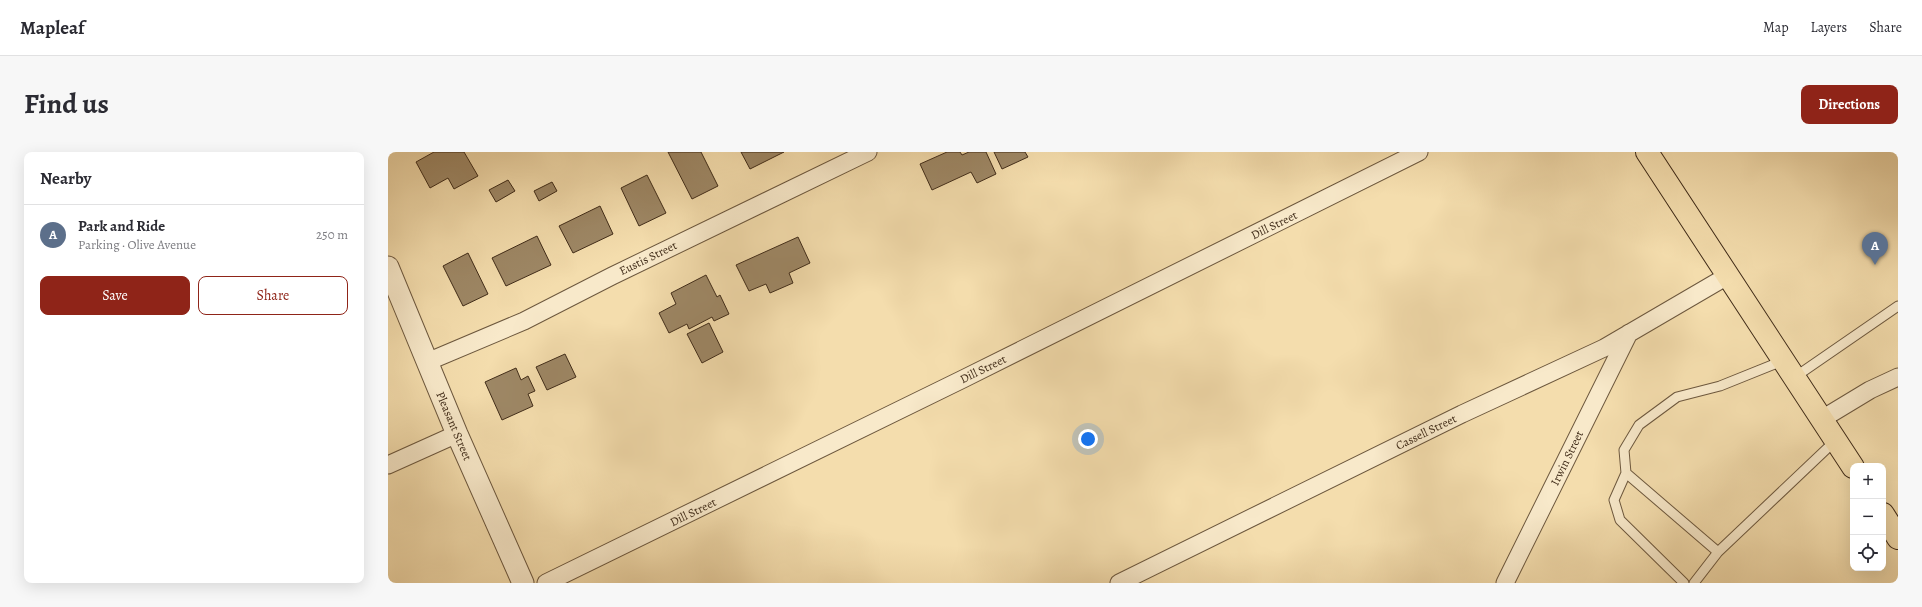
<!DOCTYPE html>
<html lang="en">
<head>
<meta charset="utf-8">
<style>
	body { margin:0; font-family:Alegreya,serif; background:#f7f7f7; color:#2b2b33 }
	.controls { position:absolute; right:12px; bottom:12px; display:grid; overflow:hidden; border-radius:8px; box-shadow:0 4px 16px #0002 }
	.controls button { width:36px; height:36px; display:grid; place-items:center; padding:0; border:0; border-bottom:1px solid #e1e1e2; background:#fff; color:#2b2b33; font:20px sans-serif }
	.you { position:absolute; left:700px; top:287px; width:14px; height:14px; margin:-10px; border:3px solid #fff; border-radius:50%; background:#1a73e8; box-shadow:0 0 0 6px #1a73e833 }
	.badge { display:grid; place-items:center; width:26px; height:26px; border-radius:50%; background:#8f2418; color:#fff; font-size:13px; font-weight:700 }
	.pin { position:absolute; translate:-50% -33px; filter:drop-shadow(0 1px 2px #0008) }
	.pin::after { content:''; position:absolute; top:21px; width:14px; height:12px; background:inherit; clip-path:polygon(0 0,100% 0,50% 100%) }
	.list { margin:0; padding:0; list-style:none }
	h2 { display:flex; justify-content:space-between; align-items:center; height:52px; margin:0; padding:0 16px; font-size:17px }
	h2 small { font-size:13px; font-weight:400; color:#7c7c81 }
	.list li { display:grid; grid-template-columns:26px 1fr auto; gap:12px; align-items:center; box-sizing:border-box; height:60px; padding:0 16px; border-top:1px solid #e1e1e2 }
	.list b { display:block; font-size:15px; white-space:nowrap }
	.list p { margin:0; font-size:13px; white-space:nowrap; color:#7c7c81 }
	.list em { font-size:13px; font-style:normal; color:#7c7c81 }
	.actions { display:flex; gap:8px; padding:12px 16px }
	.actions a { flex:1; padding:9px 0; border:1px solid #8f2418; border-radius:8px; text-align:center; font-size:14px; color:#8f2418 }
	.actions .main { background:#8f2418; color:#fff }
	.icon { flex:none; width:22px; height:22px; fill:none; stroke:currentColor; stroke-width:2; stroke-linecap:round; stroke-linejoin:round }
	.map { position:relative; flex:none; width:1510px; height:431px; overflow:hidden; border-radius:8px }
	header { display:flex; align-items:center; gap:24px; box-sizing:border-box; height:56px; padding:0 20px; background:#fff; border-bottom:1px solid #e1e1e2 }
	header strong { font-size:19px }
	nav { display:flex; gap:22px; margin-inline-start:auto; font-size:14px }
	.intro { display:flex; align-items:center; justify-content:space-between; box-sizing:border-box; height:96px; padding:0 24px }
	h1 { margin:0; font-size:28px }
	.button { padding:10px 18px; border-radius:8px; background:#8f2418; color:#fff; font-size:14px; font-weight:700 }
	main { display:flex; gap:24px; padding:0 24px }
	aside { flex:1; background:#fff; border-radius:8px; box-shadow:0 4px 16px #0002 }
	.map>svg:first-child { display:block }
	.building { fill:#9e8866; stroke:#402c19 }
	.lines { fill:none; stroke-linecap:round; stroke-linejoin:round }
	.service-casing { stroke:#6d583e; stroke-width:11 }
	.minor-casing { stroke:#6d583e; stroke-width:19 }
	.tertiary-casing { stroke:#6d583e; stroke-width:23 }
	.trunk-casing { stroke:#402c19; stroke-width:24 }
	.service { stroke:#f8e9ca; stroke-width:9 }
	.minor { stroke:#f8e9ca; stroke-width:17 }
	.tertiary { stroke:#f8e9ca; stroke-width:21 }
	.trunk { stroke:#f4ddad; stroke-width:22 }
	.labels { text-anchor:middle; stroke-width:3.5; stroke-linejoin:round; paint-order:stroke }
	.street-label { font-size:12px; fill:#402c19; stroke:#f8e9ca }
</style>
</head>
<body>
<header>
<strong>Mapleaf</strong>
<nav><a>Map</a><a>Layers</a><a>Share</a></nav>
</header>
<div class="intro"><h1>Find us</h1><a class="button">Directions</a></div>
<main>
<aside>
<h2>Nearby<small></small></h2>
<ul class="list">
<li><span class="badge" style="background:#5c6f8a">A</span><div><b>Park and Ride</b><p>Parking · Olive Avenue</p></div><em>250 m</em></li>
</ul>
<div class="actions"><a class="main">Save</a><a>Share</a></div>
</aside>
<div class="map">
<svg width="1510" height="431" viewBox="0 0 1510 431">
	<rect width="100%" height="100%" fill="#f4ddad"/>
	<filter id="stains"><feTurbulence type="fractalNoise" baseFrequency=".005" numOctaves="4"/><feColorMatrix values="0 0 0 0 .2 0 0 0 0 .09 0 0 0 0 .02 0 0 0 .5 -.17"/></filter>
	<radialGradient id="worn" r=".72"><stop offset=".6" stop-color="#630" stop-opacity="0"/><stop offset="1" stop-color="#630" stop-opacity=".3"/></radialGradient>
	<path class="building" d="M46,0H76L90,24L66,37L60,26L42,36L28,10Z
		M280,0H313L330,34L304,47Z
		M353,0H396L362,17Z
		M559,0H572L574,3L581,0H598L608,22L589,31L583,20L544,38L532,12Z
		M606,0H637L640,5L614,17Z
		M259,23L278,61L251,74L233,36Z
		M120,28L127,39L108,50L101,38Z
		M164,30L169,39L151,49L146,39Z
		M212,54L225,82L185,101L171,74Z
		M149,84L163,113L118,134L104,106Z
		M410,85L422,111L401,121L405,131L382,141L378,132L361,139L348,113Z
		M80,101L100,142L75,154L55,114Z
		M318,123L329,145L332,143L341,162L326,169L324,165L301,177L299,172L281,181L271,161L288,152L283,141Z
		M321,171L335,200L314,211L299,182Z
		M177,202L188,225L159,238L148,215Z
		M128,216L133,228L140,224L147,239L140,242L145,254L114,268L97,230Z"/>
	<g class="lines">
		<defs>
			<path id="service" d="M1407,225L1510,154
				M1238,321L1330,400
				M1296,431L1232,368L1226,348L1238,321L1236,298L1251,273L1289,245L1332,234L1394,209
				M1306,431L1330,400L1448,288"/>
			<path id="minor" d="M39,210L136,169L224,124L480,0
				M1434,267L1482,238L1510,225
				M0,313L69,282
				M158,431L575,227L1031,0
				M731,431L1074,262L1216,196L1341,123
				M1117,431L1241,181"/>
			<path id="tertiary" d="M0,115L69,282L135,431"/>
			<path id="trunk" d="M1259,0L1465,315
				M1495,362L1510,386"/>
		</defs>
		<use href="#service" class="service-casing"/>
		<use href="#minor" class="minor-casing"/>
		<use href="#tertiary" class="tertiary-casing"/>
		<use href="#trunk" class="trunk-casing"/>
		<use href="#service" class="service"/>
		<use href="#minor" class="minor"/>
		<use href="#tertiary" class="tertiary"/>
		<use href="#trunk" class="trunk"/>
	</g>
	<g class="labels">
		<g class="street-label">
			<text transform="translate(886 73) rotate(-26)" y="4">Dill Street</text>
			<text transform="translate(260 106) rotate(-26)" y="4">Eustis Street</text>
			<text transform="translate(595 217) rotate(-26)" y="4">Dill Street</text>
			<text transform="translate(66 274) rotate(67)" y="4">Pleasant Street</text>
			<text transform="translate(1038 280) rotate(-26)" y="4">Cassell Street</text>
			<text transform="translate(1179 306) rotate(-64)" y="4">Irwin Street</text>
			<text transform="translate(305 360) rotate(-26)" y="4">Dill Street</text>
		</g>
	</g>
	<rect width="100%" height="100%" filter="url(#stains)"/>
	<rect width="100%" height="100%" fill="url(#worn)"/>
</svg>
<div class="controls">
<button>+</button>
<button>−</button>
<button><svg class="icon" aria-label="locate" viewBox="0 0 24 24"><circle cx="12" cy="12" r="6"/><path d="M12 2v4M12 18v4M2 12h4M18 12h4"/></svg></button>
</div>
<div class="you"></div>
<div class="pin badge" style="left:1487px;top:113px;background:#5c6f8a">A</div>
</div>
</main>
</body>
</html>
